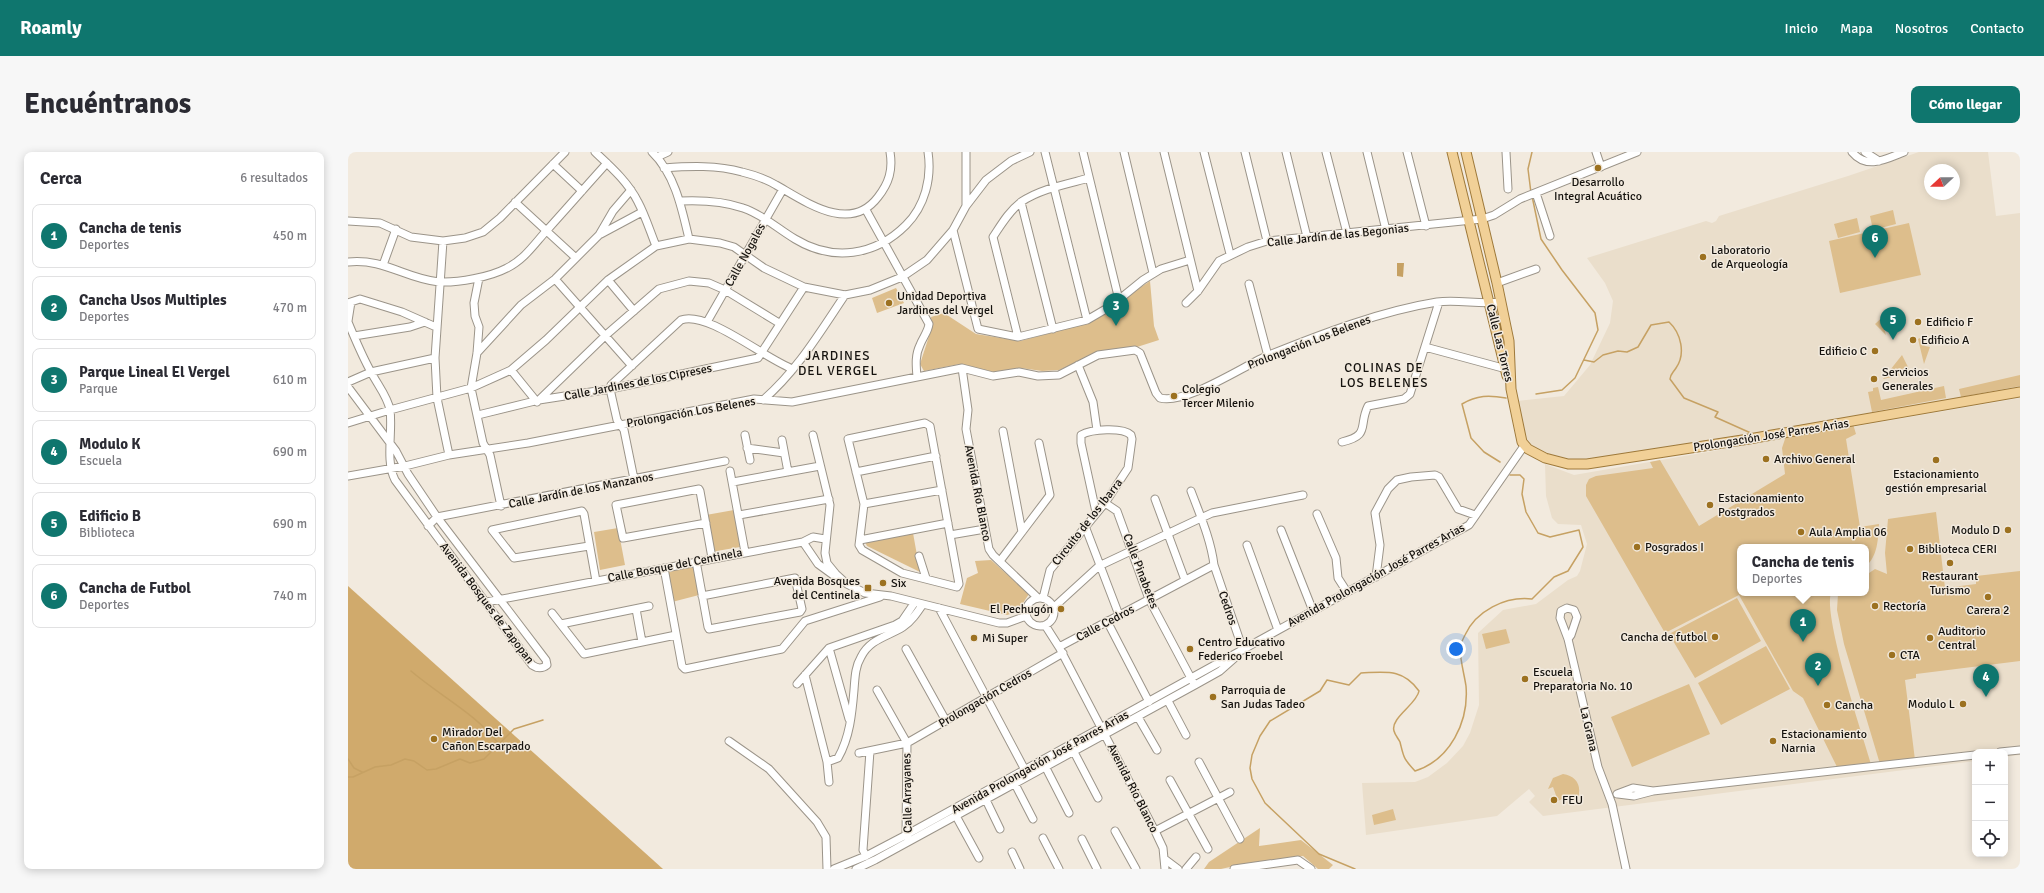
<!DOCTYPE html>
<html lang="es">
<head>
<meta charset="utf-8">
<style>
	body { margin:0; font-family:Signika,sans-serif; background:#f7f7f7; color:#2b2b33 }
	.controls { position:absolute; right:12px; bottom:12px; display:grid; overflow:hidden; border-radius:8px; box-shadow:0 2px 10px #0003 }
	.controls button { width:36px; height:36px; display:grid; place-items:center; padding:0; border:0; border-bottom:1px solid #e1e1e2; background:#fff; color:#2b2b33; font:20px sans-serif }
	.compass { position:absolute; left:1576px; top:12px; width:36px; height:36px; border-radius:50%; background:#fff; box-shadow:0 2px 10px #0003; rotate:248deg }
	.you { position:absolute; left:1108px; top:497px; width:14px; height:14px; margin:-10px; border:3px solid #fff; border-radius:50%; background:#1a73e8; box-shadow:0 0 0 6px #1a73e833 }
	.badge { display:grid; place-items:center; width:26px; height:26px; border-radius:50%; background:#0f766e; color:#fff; font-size:13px; font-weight:700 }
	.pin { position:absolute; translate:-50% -33px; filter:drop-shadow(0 1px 2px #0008) }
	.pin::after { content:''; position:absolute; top:21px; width:14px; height:12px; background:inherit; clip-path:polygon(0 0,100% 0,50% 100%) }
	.popup { position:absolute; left:1389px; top:392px; width:132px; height:52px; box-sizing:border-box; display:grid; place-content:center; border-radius:8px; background:#fff; filter:drop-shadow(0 1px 3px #0005); font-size:13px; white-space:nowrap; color:#7c7c81 }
	.popup b { font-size:15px; color:#2b2b33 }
	.popup::after { content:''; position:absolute; left:50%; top:100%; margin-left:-8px; border:8px solid transparent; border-top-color:#fff }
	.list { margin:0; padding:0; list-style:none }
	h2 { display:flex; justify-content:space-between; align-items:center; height:52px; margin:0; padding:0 16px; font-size:17px }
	h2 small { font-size:13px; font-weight:400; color:#7c7c81 }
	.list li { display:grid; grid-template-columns:26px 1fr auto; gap:12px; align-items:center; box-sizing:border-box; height:64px; margin:0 8px 8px; padding:0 8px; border:1px solid #e1e1e2; border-radius:8px }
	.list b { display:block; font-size:15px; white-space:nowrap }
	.list p { margin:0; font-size:13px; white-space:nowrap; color:#7c7c81 }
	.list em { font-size:13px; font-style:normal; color:#7c7c81 }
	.icon { flex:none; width:22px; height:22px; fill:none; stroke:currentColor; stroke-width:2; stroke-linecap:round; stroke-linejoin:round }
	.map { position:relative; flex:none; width:1672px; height:717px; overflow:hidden; border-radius:8px }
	header { display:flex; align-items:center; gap:24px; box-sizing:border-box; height:56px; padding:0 20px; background:#0f766e; color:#fff }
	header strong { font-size:19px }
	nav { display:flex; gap:22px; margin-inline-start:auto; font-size:14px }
	.intro { display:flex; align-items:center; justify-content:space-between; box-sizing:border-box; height:96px; padding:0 24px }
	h1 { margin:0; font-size:28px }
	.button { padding:10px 18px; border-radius:8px; background:#0f766e; color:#fff; font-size:14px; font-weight:700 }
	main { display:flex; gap:24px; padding:0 24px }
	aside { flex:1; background:#fff; border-radius:8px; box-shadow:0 2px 10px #0003 }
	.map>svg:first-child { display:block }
	.built { fill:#eadecb; fill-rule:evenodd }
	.green { fill:#ddbe8c }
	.forest { fill:#d0aa6c }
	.water { fill:#c6a163 }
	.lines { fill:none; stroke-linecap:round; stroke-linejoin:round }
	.stream { stroke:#c6a163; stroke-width:1.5 }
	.minor-casing { stroke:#9b9489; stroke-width:9 }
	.major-casing { stroke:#9e793a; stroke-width:11 }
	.minor { stroke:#fff; stroke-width:7 }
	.major { stroke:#f1d097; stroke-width:9 }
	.poi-dot { fill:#9c7120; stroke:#f2eade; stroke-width:1.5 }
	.labels { text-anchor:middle; stroke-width:3; stroke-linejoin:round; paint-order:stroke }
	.poi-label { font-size:12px; fill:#15120e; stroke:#f2eade; text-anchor:start }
	.street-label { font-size:12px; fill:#15120e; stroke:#f2eade }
	.neighbourhood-label { font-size:13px; letter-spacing:1px; fill:#15120e; stroke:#f2eade }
</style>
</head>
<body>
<header>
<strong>Roamly</strong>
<nav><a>Inicio</a><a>Mapa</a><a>Nosotros</a><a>Contacto</a></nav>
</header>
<div class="intro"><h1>Encuéntranos</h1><a class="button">Cómo llegar</a></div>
<main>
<aside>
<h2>Cerca<small>6 resultados</small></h2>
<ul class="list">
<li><span class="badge">1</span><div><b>Cancha de tenis</b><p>Deportes</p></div><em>450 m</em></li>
<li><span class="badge">2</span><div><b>Cancha Usos Multiples</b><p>Deportes</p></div><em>470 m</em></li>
<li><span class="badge">3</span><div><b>Parque Lineal El Vergel</b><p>Parque</p></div><em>610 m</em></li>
<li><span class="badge">4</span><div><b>Modulo K</b><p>Escuela</p></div><em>690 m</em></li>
<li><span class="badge">5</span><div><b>Edificio B</b><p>Biblioteca</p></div><em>690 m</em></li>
<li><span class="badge">6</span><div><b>Cancha de Futbol</b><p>Deportes</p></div><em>740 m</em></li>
</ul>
</aside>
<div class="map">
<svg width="1672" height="717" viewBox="0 0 1672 717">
	<rect width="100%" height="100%" fill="#f2eade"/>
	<path class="built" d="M1571,0H1640L1648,64L1672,61V236L1264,307L1219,310L1180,296L1169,249L1216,244L1242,213L1262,171L1265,149L1257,131L1239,106L1358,69L1364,71L1368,69L1371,64L1500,24ZM1582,18H1606V42H1582Z
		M1672,246V603L1657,605V600H1627V609L1195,664L1181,650L1187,644L1181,637L1149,664L1018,683L1014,631L1067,630L1080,625L1099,611L1115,594L1122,581L1131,553L1130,481L1155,458L1188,452L1220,428L1229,424L1232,419L1239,392L1233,373L1210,372L1204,366L1198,344L1197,312L1226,323ZM1392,395H1518V441H1392Z"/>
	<path class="green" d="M1545,58L1548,72L1525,78L1522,64Z
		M1509,66L1512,80L1490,86L1486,72Z
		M1561,71L1573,123L1492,141L1481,89Z
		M802,129L806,174L811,188L789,195L729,210L711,218L694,219L673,216L646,220L612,212L576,219L572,212L584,175L583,165L596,161L628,182L672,189L740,171Z
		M548,136L556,151L529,161L524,146Z
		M1541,159L1545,167L1534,170L1538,183L1527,172Z
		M1572,186L1577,194L1582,195L1576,212L1570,187Z
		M1554,203L1563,221L1535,227Z
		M1672,223V234L1613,245L1611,237Z
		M1596,234L1598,246L1524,260L1520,240L1525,239V236L1530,235L1533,248Z
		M1505,272L1508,282L1498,287L1512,375L1531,372C1530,387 1530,404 1518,414V395H1392V441H1483C1475,465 1514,581 1523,612L1490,617L1455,546L1445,539L1391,443L1317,481L1238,344V333L1241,327L1248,324L1305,316L1302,310L1312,308L1351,374L1437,322L1434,296L1438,284Z
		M386,358L392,395L363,400L358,363Z
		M1588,360L1597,436L1628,432V424L1672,419V509L1568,522V526L1557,528L1567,608L1532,612L1496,492L1489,458L1490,442L1518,441V423L1527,417L1539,422L1537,401L1540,367Z
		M270,376L277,413L252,418L246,380Z
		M565,381L572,420L519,394L517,390Z
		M643,408L681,442L669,460L659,463L612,452L619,426L630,421L627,409Z
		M345,414L351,443L324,450L318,419Z
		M1389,446L1413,489L1347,526L1321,482Z
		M1158,477L1162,491L1138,497L1134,482Z
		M1418,494L1442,537L1373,573L1350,531Z
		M1341,532L1362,582L1284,615L1263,565Z
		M1215,622C1228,624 1234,633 1230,646L1222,653L1219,647L1217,648L1216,646L1210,649L1205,635L1200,637L1205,626Z
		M1045,657L1048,668L1026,673L1024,663Z
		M912,676L911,694L953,688L985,713L981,717H970L955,704L900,711L873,717H856L861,710Z"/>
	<path class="forest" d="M0,434L315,717H0Z"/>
	<path class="water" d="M1049,111H1056L1055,125L1049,124Z"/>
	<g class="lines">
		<path class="stream" d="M1183,41L1180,17L1184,0
			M1184,44L1193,87L1214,118L1247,161L1250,178L1227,226L1214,238L1188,242
			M1236,208L1246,210L1255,203L1270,199L1279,200L1290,195L1303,173L1321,170C1333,181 1338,202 1328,216C1325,221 1323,221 1322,227L1336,246L1370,260L1367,265L1405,282
			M1152,310L1136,300L1123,286L1114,252C1129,243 1141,243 1158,246
			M63,519C92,544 127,561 150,591
			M0,607L6,616L14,620
			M0,625H5L27,615L43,613L57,607L66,609L79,618L88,617L112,607L122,611L136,607L166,577L195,568
			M1007,717L971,702L917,651L904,627L902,616L904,603L912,584L922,569L972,539L979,528L1001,533L1013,521C1037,520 1055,516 1071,539C1069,552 1042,566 1046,579C1047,583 1050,586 1052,590C1056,606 1055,606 1067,619C1102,608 1121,570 1118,534C1116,521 1112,508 1112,495C1113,491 1115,487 1117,483C1128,459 1157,444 1184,447L1206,425L1220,419L1235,395L1231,378L1202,385L1190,381L1178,360L1174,342L1176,327L1172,323H1162"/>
		<defs>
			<path id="minor" d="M247,0C263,15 280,30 290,50C297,63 302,79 308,94
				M304,0C327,22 334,57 341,87
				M618,0V53
				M697,0L739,168
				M735,0L771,148
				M776,0L805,121
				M816,0L850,139
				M856,0L882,102
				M897,0L919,89
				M938,0L959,85
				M978,0L999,81
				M1019,0L1038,78
				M1059,0L1078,74
				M1158,0L1160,37
				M1248,0L1253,15
				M1504,0C1519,18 1538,7 1556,0
				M1517,0L1531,9
				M309,5L320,0
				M205,12L234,39
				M316,16C342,14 369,13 394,20C406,23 418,27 428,33C458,50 502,82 530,45C541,31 545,18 542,0
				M1188,41L1202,84
				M332,49C354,48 375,49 395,56C414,62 430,77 447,87C485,110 527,104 558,73C577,54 584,26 580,0
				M167,50L228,106
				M673,50L705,177
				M518,58L581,172C580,180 575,185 572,193C567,203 568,213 569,225
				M0,69L32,71L63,85L95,89L117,86L135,80L152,66L217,0
				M605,78L630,177L670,185L739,168L763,154L795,128L813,117L842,108
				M253,82L294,60
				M95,89L87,206L89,246L101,303
				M0,110C36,106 58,127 91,130C110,131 142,125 159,116C177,107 187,91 200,77C220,55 239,33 259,11
				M35,113L48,77
				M131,126L126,151L127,164L131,175L129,201L123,236L135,291L142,303L153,354
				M207,127L284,214
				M260,128L286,159
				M1149,131L1188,117
				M901,132L920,204
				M0,151L12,147L54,160L88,175
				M838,151L850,139L871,109L900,95L919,89L1134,67L1146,63L1172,47L1289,0
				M0,169L3,150
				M0,170C7,187 14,204 23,220C29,232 40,245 42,258C45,280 37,308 47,328L184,513C190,517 194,517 199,513L198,508L89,365L60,322L48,299L0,235
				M359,170L435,37
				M6,184L62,175L77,170
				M670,185L645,85C653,73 661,59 673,50C692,37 719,32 741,26
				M1077,195L1162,218
				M129,201L173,153L207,127L251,83L265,59L283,38
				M730,213L745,250L749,278
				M614,216L620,258L618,277L641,397L645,403L690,446
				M163,218L189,250
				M0,230L23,220L87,206
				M191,248L258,183L311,137L341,129L361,131L377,138L431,171
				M415,248C449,219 472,180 497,143
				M130,263L191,248L262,237L410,206L456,135
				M0,271L42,258L123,236L163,218L198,188L260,128L308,94L341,87L372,91L386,95L416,116L456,135L497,143L522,138L554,125L579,108L605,78L618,54L638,28L663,9L682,0
				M577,271L582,274L611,432L609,435L554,421L514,398L511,393L516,352L500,287Z
				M655,279L674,380
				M397,283L402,308
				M465,283L482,353L477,401L479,411L488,422L499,432L517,441L543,444L651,471H659L678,464
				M434,288L440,320
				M994,290C1023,283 1010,274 1020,254L1056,247L1062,242L1091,150
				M399,296L436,301
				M382,319L397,400
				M508,320L588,304
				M0,324L57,314L101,303L180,291L406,247L444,250L614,216L645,224L671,220L690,224L711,223L750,203L787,198L792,201L808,241L812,246C838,253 895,214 921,203C973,182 1033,159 1089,150C1110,147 1132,153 1153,150
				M286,327L276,278L269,268L262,237L263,233L333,168C359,158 417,207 445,217
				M385,330L472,314
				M843,339C852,363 863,388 866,413L895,498
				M807,347L837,428
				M757,351L769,359L801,447L845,530
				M516,352L594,338
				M969,362L988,406L990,426L999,440
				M391,363L481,347
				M358,371L275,386L268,353L351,337L352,339L364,406
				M80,374L89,365L377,309
				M737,374L771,463
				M933,378L965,459
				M602,383L637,377
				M512,388L600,371
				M455,390L470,412L492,428
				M455,390L465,385L477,387
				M899,393L930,478
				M241,394L166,406L144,378L234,359L236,362L248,429
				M571,404L578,426
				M348,409L360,475L361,477L452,460L454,457L447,426L354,444
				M652,409L702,343L691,291
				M316,416L334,514L337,517L434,497L457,469L532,445
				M1028,425L1032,393L1027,361L1040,337L1049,328L1063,325L1087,323L1091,325L1110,357L1127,363
				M695,446L702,418L757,351L780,316L784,287L783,283C775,275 743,277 733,283V291L748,360
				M678 460a14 14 0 1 1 28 0a14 14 0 1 1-28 0Z
				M138,450L455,390
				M591,456L677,618
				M705,456L751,414L853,366L864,361L955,343
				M288,457L294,490
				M204,461L236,502L328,483
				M759,469L801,550
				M213,472L301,454
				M697,473L711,495L807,679L815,696L817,717
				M1220,487L1223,483L1229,465L1226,458L1219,456L1213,459L1212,466L1220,487L1250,615L1264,652L1278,717
				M711,495L866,413
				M481,496L501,567
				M558,497L598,569
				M457,523L479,610L481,630
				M449,532L481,496L547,473L554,469L567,450
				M529,538L559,591L558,683L560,686
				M820,549L838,583
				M790,565L809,598
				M381,589L421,617L469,670L478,685L479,717
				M726,600L750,646
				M1652,600L1672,598
				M511,601L559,591L715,501
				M479,610L490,606C502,585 504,561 506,538C507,526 507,515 513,505C522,487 539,485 555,475C563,470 569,461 575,452
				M851,610L892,687
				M698,616L721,661
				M822,628L860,697
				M667,632L685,667
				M1269,642L1285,636L1305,639
				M1270,642L1286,644L1305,639L1627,603
				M638,648L652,677
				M608,664L631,706
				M767,679L788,717
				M807,679L882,640
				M695,686L711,717
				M734,687L749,717
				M664,700L672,717
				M518,704L515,698L522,599
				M818,708L830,717
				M486,717L518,704L558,683L1121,373L1176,294
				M508,717L527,708L847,533L872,519L889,504
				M838,717L848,705
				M886,717L950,708L963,717"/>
			<path id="major" d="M1104,0L1159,224
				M1118,0L1149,131L1161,189L1163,237L1174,290L1180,297L1197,306L1220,312H1239L1401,287L1672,240"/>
		</defs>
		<use href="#minor" class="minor-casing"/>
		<use href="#major" class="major-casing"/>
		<use href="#minor" class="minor"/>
		<use href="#major" class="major"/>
	</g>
	<g class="poi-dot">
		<circle cx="1250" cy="16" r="4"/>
		<circle cx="1355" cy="105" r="4"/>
		<circle cx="541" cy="151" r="4"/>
		<circle cx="1570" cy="170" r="4"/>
		<circle cx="1565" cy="188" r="4"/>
		<circle cx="1527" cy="199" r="4"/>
		<circle cx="1526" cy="227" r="4"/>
		<circle cx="826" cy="244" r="4"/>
		<circle cx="1418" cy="307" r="4"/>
		<circle cx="1588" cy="308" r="4"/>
		<circle cx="1362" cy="353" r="4"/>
		<circle cx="1660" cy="378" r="4"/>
		<circle cx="1453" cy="380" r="4"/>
		<circle cx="1289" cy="395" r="4"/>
		<circle cx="1562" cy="397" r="4"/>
		<circle cx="1602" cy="411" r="4"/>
		<circle cx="535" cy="431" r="4"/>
		<rect x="516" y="432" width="8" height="8" rx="2"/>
		<circle cx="1640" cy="445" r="4"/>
		<circle cx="1527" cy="454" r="4"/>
		<circle cx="713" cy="457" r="4"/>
		<circle cx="1367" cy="485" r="4"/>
		<circle cx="626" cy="486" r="4"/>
		<circle cx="1582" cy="486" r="4"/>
		<circle cx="842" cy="497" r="4"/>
		<circle cx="1544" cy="503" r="4"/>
		<circle cx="1177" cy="527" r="4"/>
		<circle cx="865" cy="545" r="4"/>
		<circle cx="1615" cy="552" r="4"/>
		<circle cx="1479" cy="553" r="4"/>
		<circle cx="86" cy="587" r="4"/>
		<circle cx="1425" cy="589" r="4"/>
		<circle cx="1206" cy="648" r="4"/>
	</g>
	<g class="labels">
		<g class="poi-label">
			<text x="1250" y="34" text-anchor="middle">Desarrollo<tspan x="1250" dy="14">Integral Acuático</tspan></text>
			<text x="1363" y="102">Laboratorio<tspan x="1363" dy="14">de Arqueología</tspan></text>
			<text x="549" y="148">Unidad Deportiva<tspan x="549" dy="14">Jardines del Vergel</tspan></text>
			<text x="1578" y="174">Edificio F</text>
			<text x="1573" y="192">Edificio A</text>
			<text x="1519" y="203" text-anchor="end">Edificio C</text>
			<text x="1534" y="224">Servicios<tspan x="1534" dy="14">Generales</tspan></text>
			<text x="834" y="241">Colegio<tspan x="834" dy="14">Tercer Milenio</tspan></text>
			<text x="1426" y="311">Archivo General</text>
			<text x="1588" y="326" text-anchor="middle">Estacionamiento<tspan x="1588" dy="14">gestión empresarial</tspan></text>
			<text x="1370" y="350">Estacionamiento<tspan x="1370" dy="14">Postgrados</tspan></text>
			<text x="1652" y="382" text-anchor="end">Modulo D</text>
			<text x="1461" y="384">Aula Amplia 06</text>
			<text x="1297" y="399">Posgrados I</text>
			<text x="1570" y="401">Biblioteca CERI</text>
			<text x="1602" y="428" text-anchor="middle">Restaurant<tspan x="1602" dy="14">Turismo</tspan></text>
			<text x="512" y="433" text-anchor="end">Avenida Bosques<tspan x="512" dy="14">del Centinela</tspan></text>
			<text x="543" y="435">Six</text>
			<text x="1535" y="458">Rectoría</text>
			<text x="705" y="461" text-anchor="end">El Pechugón</text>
			<text x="1640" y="462" text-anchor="middle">Carera 2</text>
			<text x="1590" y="483">Auditorio<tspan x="1590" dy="14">Central</tspan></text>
			<text x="1359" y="489" text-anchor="end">Cancha de futbol</text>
			<text x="634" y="490">Mi Super</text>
			<text x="850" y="494">Centro Educativo<tspan x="850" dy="14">Federico Froebel</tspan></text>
			<text x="1552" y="507">CTA</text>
			<text x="1185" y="524">Escuela<tspan x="1185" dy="14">Preparatoria No. 10</tspan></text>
			<text x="873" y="542">Parroquia de<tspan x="873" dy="14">San Judas Tadeo</tspan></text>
			<text x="1607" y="556" text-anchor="end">Modulo L</text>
			<text x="1487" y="557">Cancha</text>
			<text x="94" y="584">Mirador Del<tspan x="94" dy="14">Cañon Escarpado</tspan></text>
			<text x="1433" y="586">Estacionamiento<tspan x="1433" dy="14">Narnia</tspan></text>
			<text x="1214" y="652">FEU</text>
		</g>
		<g class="street-label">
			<text transform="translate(990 83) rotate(-6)" y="4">Calle Jardín de las Begonias</text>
			<text transform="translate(397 103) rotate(-61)" y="4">Calle Nogales</text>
			<text transform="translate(961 190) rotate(-21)" y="4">Prolongación Los Belenes</text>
			<text transform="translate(1152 191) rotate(76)" y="4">Calle Las Torres</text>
			<text transform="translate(290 230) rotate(-11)" y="4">Calle Jardines de los Cipreses</text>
			<text transform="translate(343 260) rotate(-10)" y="4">Prolongación Los Belenes</text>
			<text transform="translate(1423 283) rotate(-9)" y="4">Prolongación José Parres Arias</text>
			<text transform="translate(233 338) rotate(-11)" y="4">Calle Jardín de los Manzanos</text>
			<text transform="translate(630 341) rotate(79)" y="4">Avenida Río Blanco</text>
			<text transform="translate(739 370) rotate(-52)" y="4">Circuito de los Ibarra</text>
			<text transform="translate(327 413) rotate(-11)" y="4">Calle Bosque del Centinela</text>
			<text transform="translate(793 419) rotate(69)" y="4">Calle Pinabetes</text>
			<text transform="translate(1028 423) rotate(-29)" y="4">Avenida Prolongación José Parres Arias</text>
			<text transform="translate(139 451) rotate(53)" y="4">Avenida Bosques de Zapopan</text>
			<text transform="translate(880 456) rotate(71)" y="4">Cedros</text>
			<text transform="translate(757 471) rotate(-28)" y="4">Calle Cedros</text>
			<text transform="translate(637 546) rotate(-30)" y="4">Prolongación Cedros</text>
			<text transform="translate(1241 577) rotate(77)" y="4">La Grana</text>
			<text transform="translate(692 610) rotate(-29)" y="4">Avenida Prolongación José Parres Arias</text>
			<text transform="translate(785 636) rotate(63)" y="4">Avenida Río Blanco</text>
			<text transform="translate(559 641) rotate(-91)" y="4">Calle Arrayanes</text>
		</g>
		<g class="neighbourhood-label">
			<text x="490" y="208">JARDINES<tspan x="490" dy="15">DEL VERGEL</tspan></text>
			<text x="1036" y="220">COLINAS DE<tspan x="1036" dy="15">LOS BELENES</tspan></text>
		</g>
	</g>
</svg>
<div class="controls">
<button>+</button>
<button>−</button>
<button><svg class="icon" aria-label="locate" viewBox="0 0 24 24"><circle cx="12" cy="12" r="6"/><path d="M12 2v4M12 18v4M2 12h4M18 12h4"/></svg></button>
</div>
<svg class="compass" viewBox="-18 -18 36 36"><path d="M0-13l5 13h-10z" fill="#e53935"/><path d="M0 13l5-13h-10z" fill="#7c7c81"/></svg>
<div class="you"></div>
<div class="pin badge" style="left:1455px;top:490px">1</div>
<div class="popup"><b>Cancha de tenis</b>Deportes</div>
<div class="pin badge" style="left:1470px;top:534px">2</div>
<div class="pin badge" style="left:768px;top:174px">3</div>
<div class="pin badge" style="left:1638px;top:545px">4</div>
<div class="pin badge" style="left:1545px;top:188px">5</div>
<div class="pin badge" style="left:1527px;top:106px">6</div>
</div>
</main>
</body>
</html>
